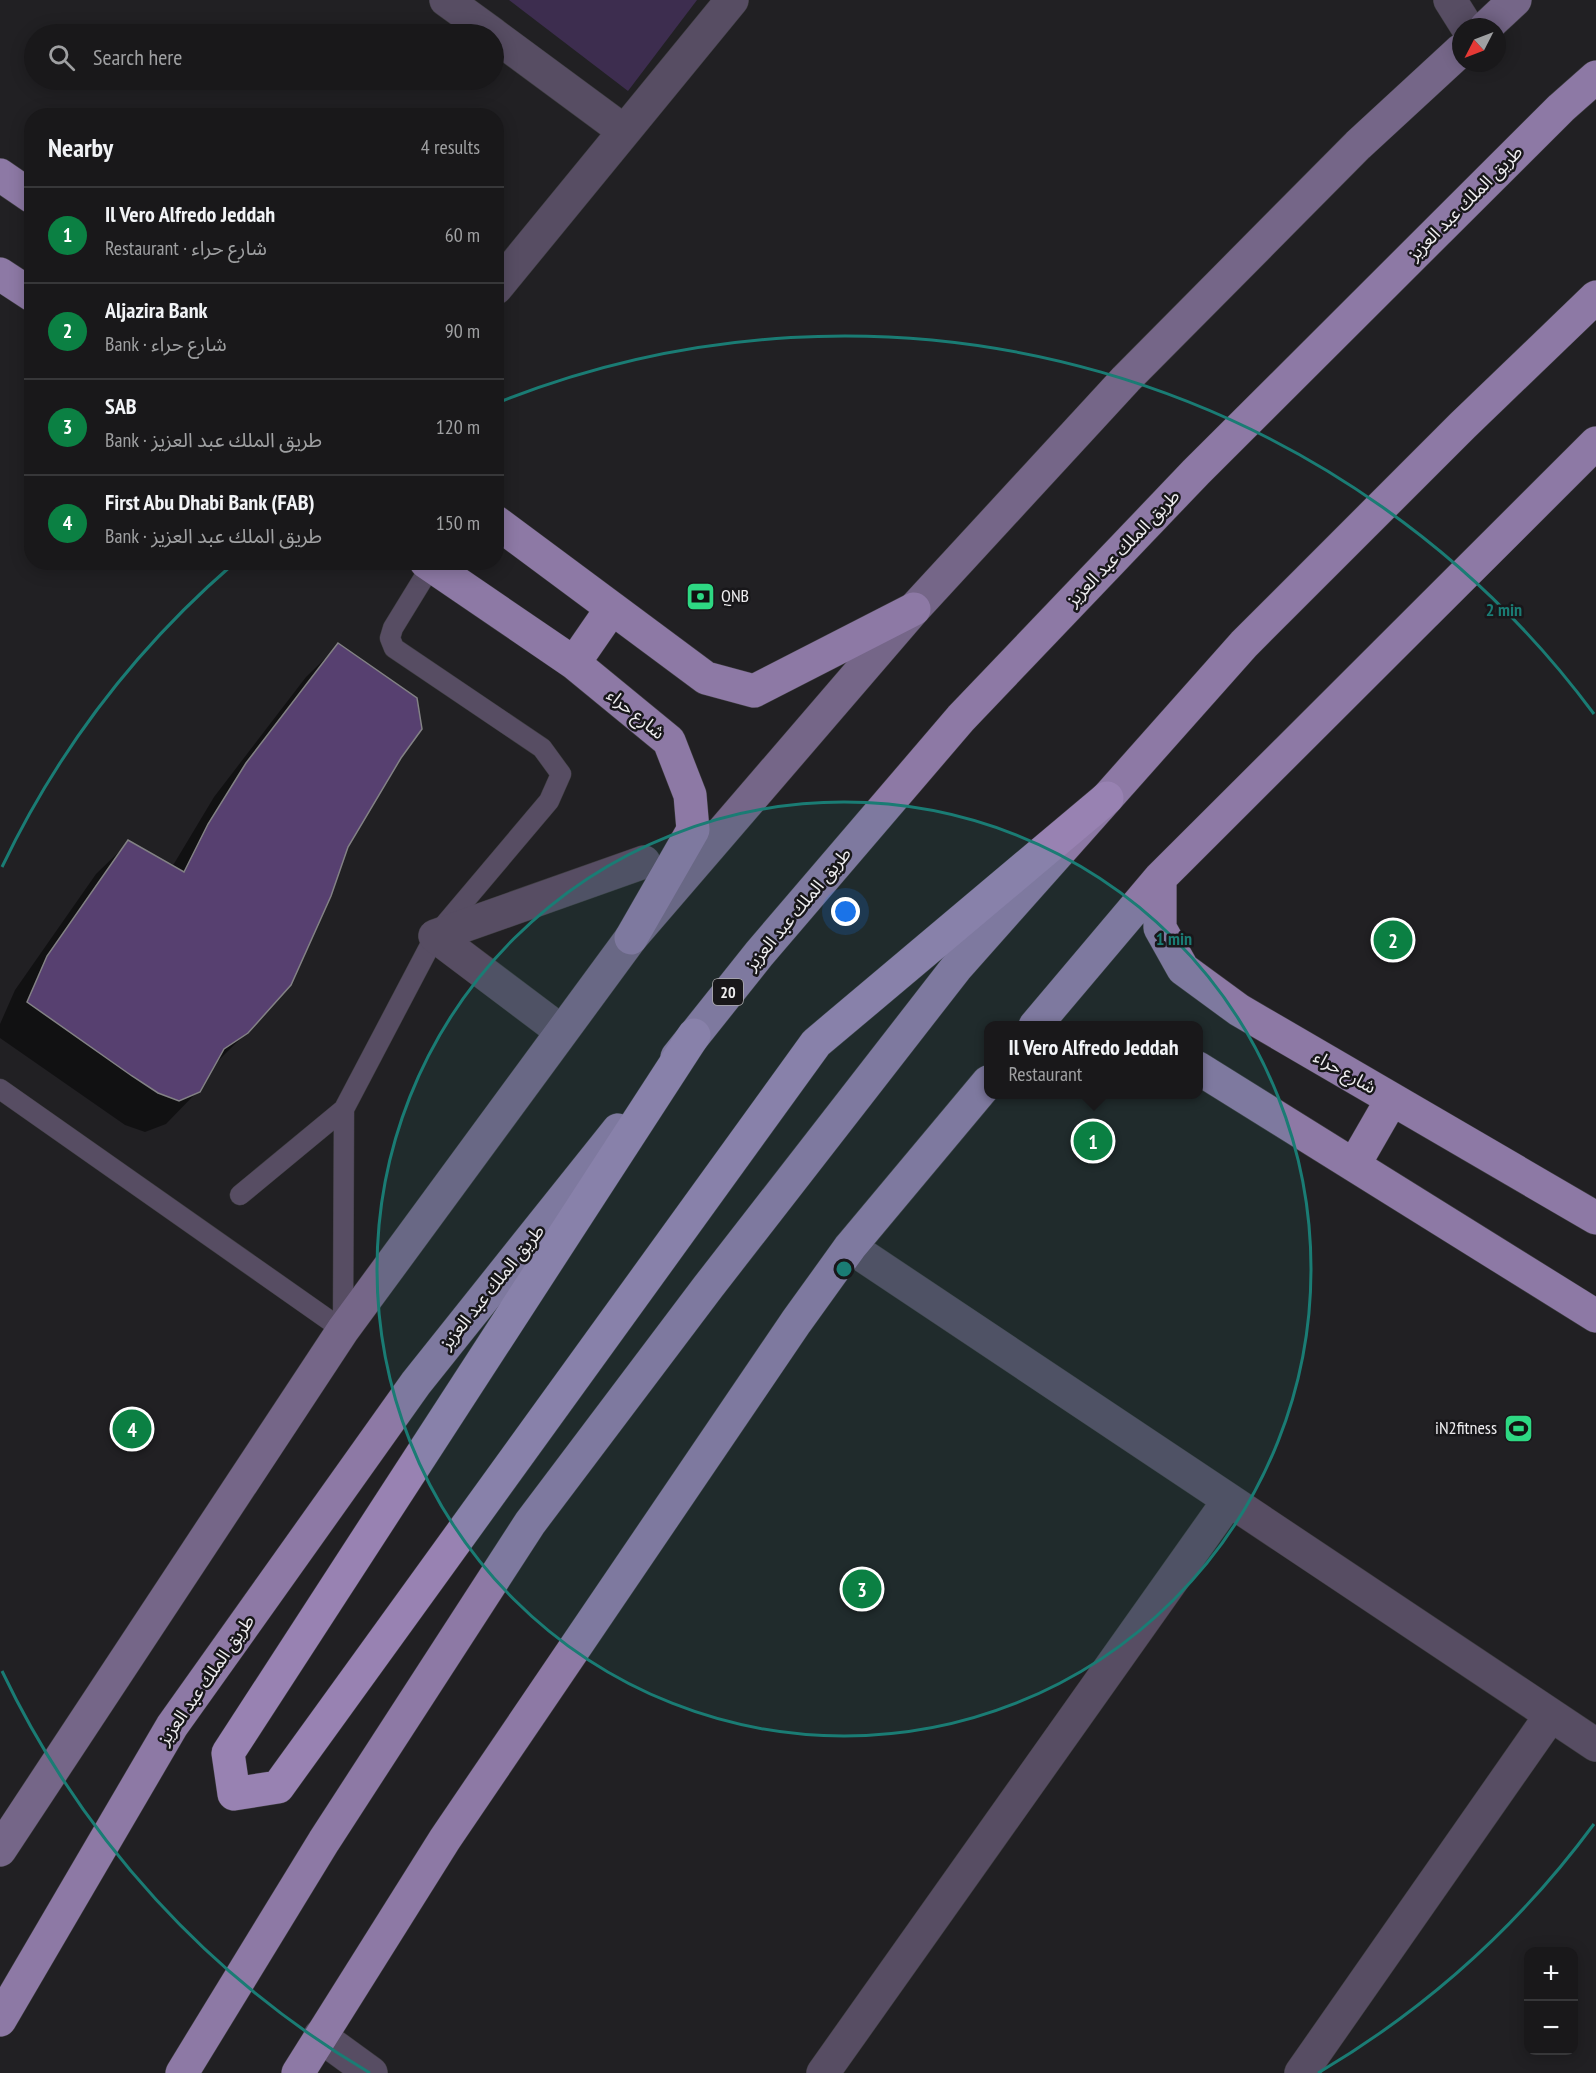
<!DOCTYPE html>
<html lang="en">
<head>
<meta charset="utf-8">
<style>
	body { margin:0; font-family:"PT Sans Narrow","Noto Sans Arabic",sans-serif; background:#222123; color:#f1f3f6 }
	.controls { position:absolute; right:18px; bottom:18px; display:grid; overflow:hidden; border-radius:12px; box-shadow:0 3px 15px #0003 }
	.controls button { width:54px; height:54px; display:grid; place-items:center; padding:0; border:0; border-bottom:2px solid #373739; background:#19181a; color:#f1f3f6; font:30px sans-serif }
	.compass { position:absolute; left:1452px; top:18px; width:54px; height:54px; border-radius:50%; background:#19181a; box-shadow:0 3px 15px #0003; rotate:228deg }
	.you { position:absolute; left:846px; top:912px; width:21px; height:21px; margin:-15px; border:4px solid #fff; border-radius:50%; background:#1a73e8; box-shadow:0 0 0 9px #1a73e833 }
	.badge { display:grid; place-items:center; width:39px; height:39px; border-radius:50%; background:#0b8043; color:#fff; font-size:20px; font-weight:700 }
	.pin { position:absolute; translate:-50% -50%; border:3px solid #fff; box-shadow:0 2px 6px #0006 }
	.popup { position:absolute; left:984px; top:1021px; width:219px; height:78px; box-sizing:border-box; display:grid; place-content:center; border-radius:12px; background:#19181a; filter:drop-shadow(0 2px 4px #0005); font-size:20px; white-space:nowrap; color:#9fa0a2 }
	.popup b { font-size:22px; color:#f1f3f6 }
	.popup::after { content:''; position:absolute; left:50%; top:100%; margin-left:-12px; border:12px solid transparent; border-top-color:#19181a }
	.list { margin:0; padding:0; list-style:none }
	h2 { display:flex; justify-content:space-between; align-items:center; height:78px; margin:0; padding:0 24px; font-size:26px }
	h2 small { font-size:20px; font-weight:400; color:#9fa0a2 }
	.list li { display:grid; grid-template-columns:39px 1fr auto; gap:18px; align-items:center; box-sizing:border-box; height:96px; padding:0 24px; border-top:2px solid #373739 }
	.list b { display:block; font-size:22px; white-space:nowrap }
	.list p { margin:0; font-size:20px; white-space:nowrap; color:#9fa0a2 }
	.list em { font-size:20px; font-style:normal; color:#9fa0a2 }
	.icon { flex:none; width:33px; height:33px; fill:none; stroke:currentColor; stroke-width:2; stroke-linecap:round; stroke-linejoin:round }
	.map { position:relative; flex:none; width:1596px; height:2073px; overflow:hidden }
	.search { position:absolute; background:#19181a; box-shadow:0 3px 15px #0003; left:24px; top:24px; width:480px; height:66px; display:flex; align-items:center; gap:15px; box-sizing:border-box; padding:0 21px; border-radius:33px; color:#9fa0a2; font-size:22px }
	.panel { position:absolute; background:#19181a; box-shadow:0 3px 15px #0003; left:24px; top:108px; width:480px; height:462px; border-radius:24px }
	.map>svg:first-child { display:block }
	.green { fill:#3d2d4f }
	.shadow { fill:#0007 }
	.building { fill:#574070; stroke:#838285; stroke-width:1.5 }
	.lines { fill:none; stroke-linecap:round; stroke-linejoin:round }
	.service-casing { stroke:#3e3d40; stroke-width:21 }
	.minor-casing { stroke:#3e3d40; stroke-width:34 }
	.tertiary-casing { stroke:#3e3d40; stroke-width:34 }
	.secondary-casing { stroke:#3e3d40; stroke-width:34 }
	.primary-casing { stroke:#3e3d40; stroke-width:34 }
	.trunk-casing { stroke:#3e3d40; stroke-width:34 }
	.service { stroke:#574d63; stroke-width:20 }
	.minor { stroke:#574d63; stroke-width:33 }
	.tertiary { stroke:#574d63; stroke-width:33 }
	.secondary { stroke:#756688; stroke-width:33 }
	.primary { stroke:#8d79a5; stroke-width:33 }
	.trunk { stroke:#9882b2; stroke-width:33 }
	.ring { fill:none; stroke:#1a7c74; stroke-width:3 }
	.labels { text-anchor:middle; stroke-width:5; stroke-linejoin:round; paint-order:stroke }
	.shield { fill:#18171a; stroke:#aeadaf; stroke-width:1.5 }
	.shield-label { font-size:16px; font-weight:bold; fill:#eeedef }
	.street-label { font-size:18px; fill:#eeedef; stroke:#18171a }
	.poi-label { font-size:18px; fill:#eeedef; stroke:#18171a; text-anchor:start }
	.centre { fill:#1a7c74; stroke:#18171a; stroke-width:3 }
	.ring-label { font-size:18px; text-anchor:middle; font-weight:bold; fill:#1a7c74; stroke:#18171a; stroke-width:5; stroke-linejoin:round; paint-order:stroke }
</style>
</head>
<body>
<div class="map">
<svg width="1596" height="2073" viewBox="0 0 1596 2073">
	<rect width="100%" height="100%" fill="#212023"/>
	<path class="green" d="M509,0H697L628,91Z"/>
	<path class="shadow" d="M339,645L400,757L347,846L247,1032L213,1066L198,1091L166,1124L145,1132L125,1125L0,1038V1024L15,990L96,874L129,842L172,867L214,797L306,677Z"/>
	<path class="building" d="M338,643L417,698L422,729L401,758L348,847L331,896L291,985L248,1033L224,1049L200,1092L179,1101L158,1093L132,1076L27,1002L47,956L128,840L184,872L208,824L246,763Z"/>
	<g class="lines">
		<defs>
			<path id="service" d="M0,1089L343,1330
				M240,1195L344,1109
				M343,1327L344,1109L435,936L549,801L561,774L542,748L394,648L390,638L393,628L431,566"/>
			<path id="minor" d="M446,0L493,34
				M494,35L624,131
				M496,288L732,0
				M561,1031L435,936L644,862
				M850,1247L1596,1745
				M320,2036L371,2073
				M823,2073L1229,1500
				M1301,2073L1551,1715"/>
			<path id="tertiary" d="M1450,0L1467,27"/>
			<path id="secondary" d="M1486,27L1515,0
				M0,1850L343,1330L631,938L914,609L1126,379L1358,145L1461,50"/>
			<path id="primary" d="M0,175L32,197
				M0,274L32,295
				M496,522L706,678L754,691L914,609
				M426,562L574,663L669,741L690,795L693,830L631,938
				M574,663L612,608
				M1160,878V928L1183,969L1239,1010L1596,1218
				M1035,1026L1160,878L1596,443
				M677,1057L759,954L961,718L1196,472L1561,108L1596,77
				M1198,1068L1596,1316
				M1354,1165L1392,1099
				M0,2020L172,1726L416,1383L618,1130
				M182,2073L324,1841L530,1523L708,1287L956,968L1244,644L1463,425L1596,297
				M298,2073L445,1839L796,1322L850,1247L988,1082"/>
			<path id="trunk" d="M694,1035L228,1753L234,1794L278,1787L816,1043L1107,798"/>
		</defs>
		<use href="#service" class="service-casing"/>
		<use href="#minor" class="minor-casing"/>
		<use href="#tertiary" class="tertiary-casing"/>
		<use href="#secondary" class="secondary-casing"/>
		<use href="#primary" class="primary-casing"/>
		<use href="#trunk" class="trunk-casing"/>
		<use href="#service" class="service"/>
		<use href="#minor" class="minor"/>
		<use href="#tertiary" class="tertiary"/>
		<use href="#secondary" class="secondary"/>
		<use href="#primary" class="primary"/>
		<use href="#trunk" class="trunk"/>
	</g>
	<circle cx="844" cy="1269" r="467" fill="#1a7c74" fill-opacity=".12"/>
	<g class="ring">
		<circle cx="844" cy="1269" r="467"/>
		<path d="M1594 1824A933 933 0 0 1 1318 2073M370 2073A933 933 0 0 1 2 1671M2 867A933 933 0 0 1 232 565M502 401A933 933 0 0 1 1594 714"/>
	</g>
	<defs>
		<symbol id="bank-square" viewBox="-11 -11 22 22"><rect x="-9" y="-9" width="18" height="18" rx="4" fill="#2ed883" stroke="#18171a"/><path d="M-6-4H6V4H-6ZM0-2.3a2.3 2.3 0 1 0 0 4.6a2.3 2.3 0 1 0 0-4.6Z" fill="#111"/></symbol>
		<symbol id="stadium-square" viewBox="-11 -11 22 22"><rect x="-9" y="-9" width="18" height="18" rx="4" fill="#2ed883" stroke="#18171a"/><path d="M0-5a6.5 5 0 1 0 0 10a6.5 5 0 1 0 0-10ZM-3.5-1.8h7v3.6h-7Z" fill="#111"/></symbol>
	</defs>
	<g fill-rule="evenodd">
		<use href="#bank-square" x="684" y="580" width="33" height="33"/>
		<use href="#stadium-square" x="1502" y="1412" width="33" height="33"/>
	</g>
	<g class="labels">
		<rect class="shield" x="713" y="979" width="30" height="26" rx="4.5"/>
		<g class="shield-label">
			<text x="728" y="998">20</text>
		</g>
		<g class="street-label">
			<text transform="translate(1465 203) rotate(-45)" y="6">طريق الملك عبد العزيز</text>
			<text transform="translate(1123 548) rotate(-46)" y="6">طريق الملك عبد العزيز</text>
			<text transform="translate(636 714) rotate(39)" y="6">شارع حراء</text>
			<text transform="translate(798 909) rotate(-50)" y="6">طريق الملك عبد العزيز</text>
			<text transform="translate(1345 1072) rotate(30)" y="6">شارع حراء</text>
			<text transform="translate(492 1287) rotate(-51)" y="6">طريق الملك عبد العزيز</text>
			<text transform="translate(206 1680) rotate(-55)" y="6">طريق الملك عبد العزيز</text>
		</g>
		<g class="poi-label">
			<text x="721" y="602">QNB</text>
			<text x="1497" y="1434" text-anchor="end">iN2fitness</text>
		</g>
	</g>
	<circle cx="844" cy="1269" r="9" class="centre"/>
	<g class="ring-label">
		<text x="1504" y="616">2 min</text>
		<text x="1174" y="945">1 min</text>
	</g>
</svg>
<div class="controls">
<button>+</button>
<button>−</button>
</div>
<svg class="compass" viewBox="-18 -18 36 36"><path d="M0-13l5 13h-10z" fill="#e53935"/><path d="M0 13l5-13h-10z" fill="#9fa0a2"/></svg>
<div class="you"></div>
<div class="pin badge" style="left:1093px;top:1141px">1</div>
<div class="popup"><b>Il Vero Alfredo Jeddah</b>Restaurant</div>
<div class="pin badge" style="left:1393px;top:940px">2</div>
<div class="pin badge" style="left:862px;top:1589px">3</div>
<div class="pin badge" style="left:132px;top:1429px">4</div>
<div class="search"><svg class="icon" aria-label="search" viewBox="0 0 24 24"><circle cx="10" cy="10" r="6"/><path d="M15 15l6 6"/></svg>Search here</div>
<section class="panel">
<h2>Nearby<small>4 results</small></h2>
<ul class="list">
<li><span class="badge">1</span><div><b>Il Vero Alfredo Jeddah</b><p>Restaurant · شارع حراء</p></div><em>60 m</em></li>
<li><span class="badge">2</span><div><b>Aljazira Bank</b><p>Bank · شارع حراء</p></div><em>90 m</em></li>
<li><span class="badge">3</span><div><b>SAB</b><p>Bank · طريق الملك عبد العزيز</p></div><em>120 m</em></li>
<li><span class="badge">4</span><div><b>First Abu Dhabi Bank (FAB)</b><p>Bank · طريق الملك عبد العزيز</p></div><em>150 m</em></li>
</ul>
</section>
</div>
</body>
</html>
